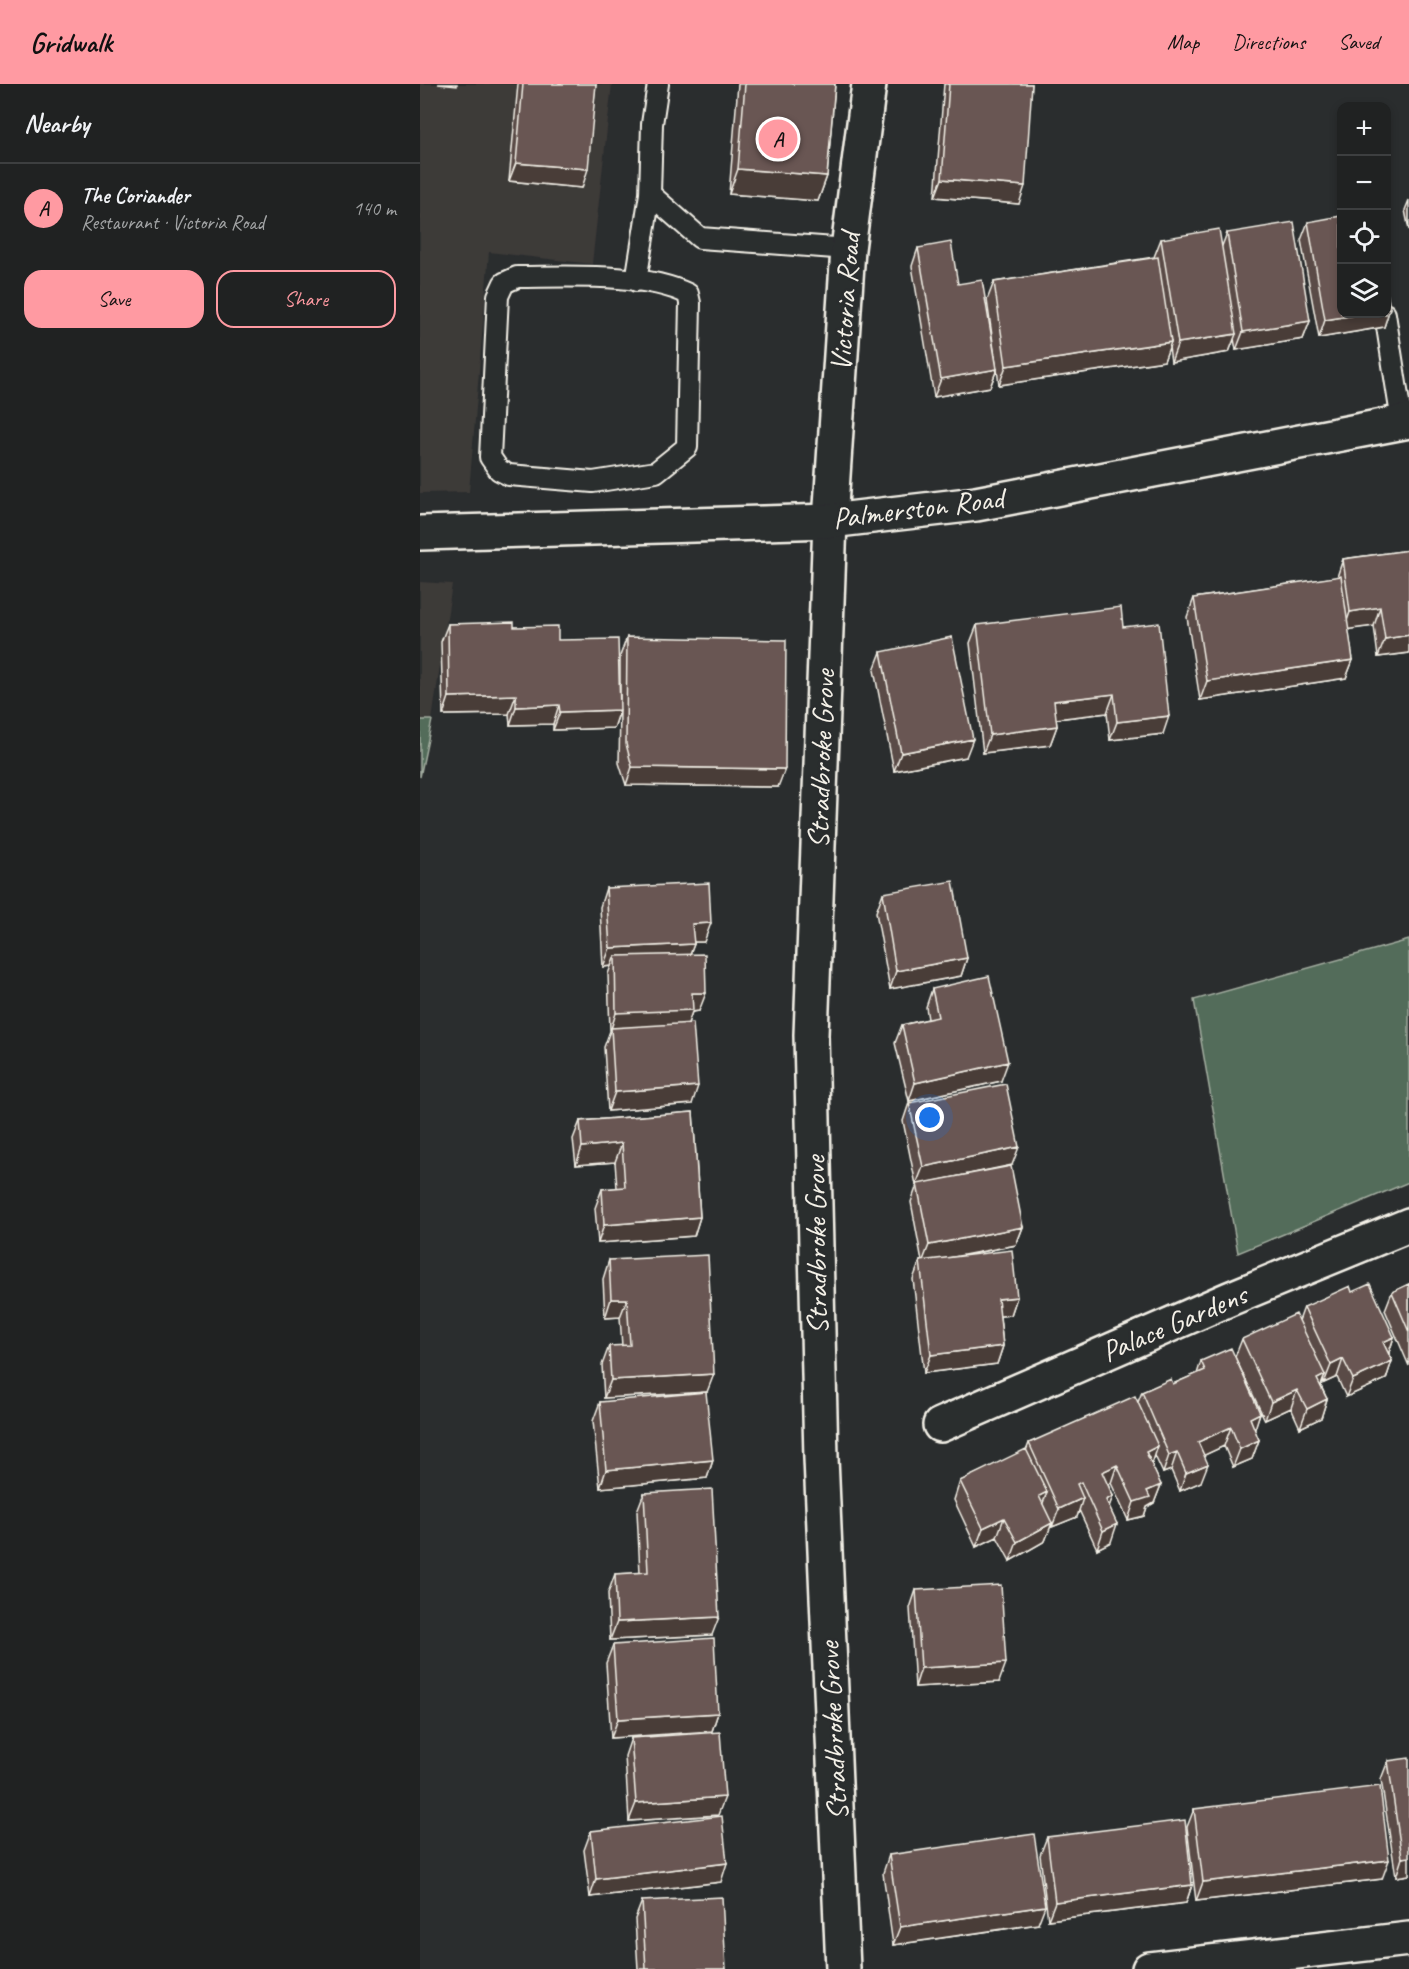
<!DOCTYPE html>
<html lang="en">
<head>
<meta charset="utf-8">
<style>
	body { margin:0; font-family:Caveat,sans-serif; background:#282a2a; color:#f1f3f6 }
	.controls { position:absolute; right:18px; top:18px; display:grid; overflow:hidden; border-radius:12px; box-shadow:0 3px 9px #0003 }
	.controls button { width:54px; height:54px; display:grid; place-items:center; padding:0; border:0; border-bottom:2px solid #3d3f40; background:#202222; color:#f1f3f6; font:30px sans-serif }
	.you { position:absolute; left:510px; top:1034px; width:21px; height:21px; margin:-15px; border:4px solid #fff; border-radius:50%; background:#1a73e8; box-shadow:0 0 0 9px #1a73e833 }
	.badge { display:grid; place-items:center; width:39px; height:39px; border-radius:50%; background:#ff9aa2; color:#111; font-size:20px; font-weight:700 }
	.pin { position:absolute; translate:-50% -50%; border:3px solid #fff; box-shadow:0 2px 6px #0006 }
	.list { margin:0; padding:0; list-style:none }
	h2 { display:flex; justify-content:space-between; align-items:center; height:78px; margin:0; padding:0 24px; font-size:26px }
	h2 small { font-size:20px; font-weight:400; color:#a2a4a5 }
	.list li { display:grid; grid-template-columns:39px 1fr auto; gap:18px; align-items:center; box-sizing:border-box; height:90px; padding:0 24px; border-top:2px solid #3d3f40 }
	.list b { display:block; font-size:22px; white-space:nowrap }
	.list p { margin:0; font-size:20px; white-space:nowrap; color:#a2a4a5 }
	.list em { font-size:20px; font-style:normal; color:#a2a4a5 }
	.actions { display:flex; gap:12px; padding:18px 24px }
	.actions a { flex:1; padding:14px 0; border:2px solid #ff9aa2; border-radius:18px; text-align:center; font-size:21px; color:#ff9aa2 }
	.actions .main { background:#ff9aa2; color:#111 }
	.icon { flex:none; width:33px; height:33px; fill:none; stroke:currentColor; stroke-width:2; stroke-linecap:round; stroke-linejoin:round }
	.map { position:relative; flex:none; width:989px; height:1885px; overflow:hidden }
	header { display:flex; align-items:center; gap:36px; box-sizing:border-box; height:84px; padding:0 30px; background:#ff9aa2; color:#111 }
	header strong { font-size:28px }
	nav { display:flex; gap:33px; margin-inline-start:auto; font-size:21px }
	main { display:flex }
	aside { flex:1; background:#202222 }
	.map>svg:first-child { display:block }
	.built { fill:#3d3a39 }
	.green { fill:#536c5a; stroke:#a4aea1; stroke-width:1.5 }
	.lines { fill:none; stroke-linecap:round; stroke-linejoin:round }
	.service-casing { stroke:#f4f1e8; stroke-width:24 }
	.minor-casing { stroke:#f4f1e8; stroke-width:38 }
	.tertiary-casing { stroke:#f4f1e8; stroke-width:38 }
	.secondary-casing { stroke:#f4f1e8; stroke-width:38 }
	.service { stroke:#2a2d2e; stroke-width:20 }
	.minor { stroke:#2a2d2e; stroke-width:33 }
	.tertiary { stroke:#2a2d2e; stroke-width:33 }
	.secondary { stroke:#2a2d2e; stroke-width:33 }
	.wall { fill:#5a4b47; stroke:#f4f1e8; stroke-width:1.5 }
	.shaded-wall { fill:#4a3d39; stroke:#f4f1e8; stroke-width:1.5 }
	.building { fill:#695752; stroke:#f4f1e8; stroke-width:1.5 }
	.labels { text-anchor:middle; stroke-width:5; stroke-linejoin:round; paint-order:stroke }
	.street-label { font-size:30px; fill:#f4f1e8; stroke:#2a2d2e }
</style>
</head>
<body>
<header>
<strong>Gridwalk</strong>
<nav><a>Map</a><a>Directions</a><a>Saved</a></nav>
</header>
<main>
<aside>
<h2>Nearby<small></small></h2>
<ul class="list">
<li><span class="badge">A</span><div><b>The Coriander</b><p>Restaurant · Victoria Road</p></div><em>140 m</em></li>
</ul>
<div class="actions"><a class="main">Save</a><a>Share</a></div>
</aside>
<div class="map">
<svg width="989" height="1885" viewBox="0 0 989 1885">
	<rect width="100%" height="100%" fill="#2a2d2e"/>
	<filter id="ink" filterUnits="userSpaceOnUse"><feTurbulence type="fractalNoise" baseFrequency=".0167" numOctaves="2"/><feDisplacementMap in="SourceGraphic" scale="12" xChannelSelector="R" yChannelSelector="G"/><feConvolveMatrix kernelMatrix="1 2 1 2 8 2 1 2 1" color-interpolation-filters="sRGB"/></filter>
	<g filter="url(#ink)">
		<path class="built" d="M0,0H192L172,180L69,168L49,408L0,409Z
			M0,498L32,500L12,636L0,693Z"/>
		<path class="green" d="M0,636H12L0,693Z
			M989,856V1098L818,1169L774,916Z"/>
		<g class="lines">
			<defs>
				<path id="service" d="M238,0L232,40L230,110L280,154L428,165
					M97,193C148,193 223,188 268,210L270,219L267,363L236,388L173,398L89,391L79,386L70,373L78,212L84,199Z
					M216,197L230,110
					M965,230L982,338"/>
				<path id="minor" d="M410,437L391,951L401,1374L423,1885
					M520,1341L809,1215L989,1141
					M729,1885L989,1855"/>
				<path id="tertiary" d="M410,437L428,165L449,0"/>
				<path id="secondary" d="M0,449L410,437L556,420L989,337"/>
			</defs>
			<use href="#service" class="service-casing"/>
			<use href="#minor" class="minor-casing"/>
			<use href="#tertiary" class="tertiary-casing"/>
			<use href="#secondary" class="secondary-casing"/>
			<use href="#service" class="service"/>
			<use href="#minor" class="minor"/>
			<use href="#tertiary" class="tertiary"/>
			<use href="#secondary" class="secondary"/>
		</g>
		<path class="wall" d="M98,0H176L162,104L89,97Z
			M318,0H415L407,92L398,117L309,110Z
			M524,0H612L599,120L515,113Z
			M989,116V146L985,126Z
			M888,138L970,224L964,243L899,254L881,156Z
			M807,149L890,237L883,255L816,266L814,255L809,268L751,278L749,263L744,277L579,301L577,285L570,303L514,313L492,182L498,164L538,200L576,280L567,216L574,198L734,173L741,155L802,162Z
			M989,466V569L958,573L954,542L928,545L933,576L926,594L780,616L767,533L774,514L917,493L923,475Z
			M28,540L94,543L138,556L200,615V572L207,553L358,703L206,701L199,679L200,627L194,644L133,646V640L90,641L89,630L23,631L21,558Z
			M557,541L703,543L743,650L690,656L687,629L636,635L637,642L630,661L563,669L550,559Z
			M461,568L546,673L474,687L454,586Z
			M186,804L284,858H274V860L270,870L279,927L272,928L268,939L272,1020L188,1027L184,963L190,947L188,890L191,882L183,883L180,823Z
			M463,809L547,874L541,892L470,905L456,828Z
			M512,905L581,997L489,1017L475,959L482,941L508,935L506,923Z
			M489,1019L592,1081L585,1083L603,1143L596,1161L536,1173L597,1213L591,1231L580,1232L583,1262L577,1280L504,1289L493,1195L500,1177H502L491,1118L497,1101H496L483,1037Z
			M273,1028L280,1133L274,1152L178,1159L175,1124L182,1105L197,1104L195,1078L156,1081L153,1055L160,1037Z
			M189,1176L287,1308L184,1314L182,1281L189,1262H202L200,1233L185,1234L183,1195Z
			M989,1200V1282L965,1226L972,1208Z
			M932,1208L974,1253L969,1269L972,1277L966,1295L926,1313L917,1293L904,1299L903,1296L901,1302L907,1315L901,1334L880,1344L871,1324L845,1336L815,1273L822,1255L879,1237L884,1223Z
			M781,1277L840,1329L834,1346L839,1356L832,1375L813,1383L804,1362L784,1371L781,1398L760,1407L751,1386L743,1389L735,1372L731,1380L741,1401L734,1419L727,1423L724,1432L708,1436L691,1399L688,1401L693,1412L689,1422L691,1458L677,1465L659,1426L657,1433L632,1443L631,1441L625,1457L590,1477L577,1453L556,1463L534,1416L540,1397L606,1367L609,1359L718,1318L722,1308L753,1300L777,1290Z
			M180,1318L293,1376L287,1394L180,1404L173,1337Z
			M224,1409L292,1551L190,1556L188,1509L195,1490L220,1489L217,1427Z
			M496,1506L579,1598L495,1603L490,1524Z
			M193,1561L298,1629L292,1647L191,1654L186,1579Z
			M211,1654L298,1731L209,1737L205,1672Z
			M968,1677L989,1791L976,1793L961,1695Z
			M774,1725L962,1795L776,1817L767,1743Z
			M171,1747L301,1798L170,1813L164,1766Z
			M627,1753L772,1801L766,1819L628,1836L620,1771Z
			M469,1771L618,1840L473,1861L463,1789Z
			M222,1817L306,1885H218L215,1835Z"/>
		<path class="shaded-wall" d="M18,0H37V2Z
			M96,79L168,85L162,104L89,97Z
			M318,85L407,92L398,117L309,110Z
			M522,95L605,102L599,120L515,113Z
			M970,224L964,243L899,254L905,236L941,230H966V225Z
			M890,237L883,255L816,266L823,248Z
			M816,250L809,268L751,278L758,259Z
			M751,258L744,277L579,301L586,282Z
			M577,285L570,303L514,313L521,295Z
			M960,523L954,542L924,546L930,528Z
			M989,551V569L958,573L965,555Z
			M933,576L926,594L780,616L787,597Z
			M694,610L687,629L627,636L634,617Z
			M96,611L89,630L23,631L29,613Z
			M139,621L133,640L90,641L96,623Z
			M200,626L194,644L133,646L140,628Z
			M749,632L743,650L690,656L697,638Z
			M637,642L630,661L563,669L570,651Z
			M553,655L546,673L474,687L481,669Z
			M212,683L365,685L358,703L206,701Z
			M291,839L284,858H266L272,840Z
			M274,860L267,879L195,872L191,882L183,883L190,864Z
			M547,874L541,892L470,905L476,887Z
			M272,909H286L279,927L272,928L266,945H191L196,929Z
			M588,978L581,997L489,1017L495,999Z
			M278,1002L272,1020L188,1027L195,1008Z
			M202,1059L195,1078L156,1081L162,1063Z
			M599,1063L592,1081L496,1101L503,1083Z
			M280,1133L274,1152L178,1159L184,1141Z
			M603,1143L596,1161L502,1179L509,1161Z
			M597,1213L591,1231L571,1233L578,1215Z
			M191,1215H207L200,1233L185,1234Z
			M974,1253L968,1271L963,1258Z
			M583,1262L577,1280L504,1289L511,1271Z
			M923,1275L917,1293L904,1299L911,1281Z
			M972,1277L966,1295L926,1313L933,1295Z
			M294,1290L287,1308L184,1314L191,1296Z
			M905,1291L898,1309L897,1295Z
			M877,1306L871,1324L845,1336L851,1318Z
			M907,1315L901,1334L880,1344L887,1325Z
			M840,1329L834,1348L830,1334Z
			M811,1343L804,1362L772,1377L778,1358Z
			M839,1356L832,1375L813,1383L820,1365Z
			M738,1362L732,1380L726,1368Z
			M757,1368L751,1386L743,1389L749,1371Z
			M293,1376L287,1394L180,1404L186,1386Z
			M788,1380L781,1398L760,1407L766,1389Z
			M697,1381L691,1399L675,1406L682,1388Z
			M741,1401L734,1419L727,1423L724,1432L708,1436L714,1418L727,1407Z
			M627,1408L620,1427L619,1412Z
			M693,1412L686,1431V1416Z
			M663,1414L657,1433L632,1443L639,1425Z
			M584,1434L577,1453L556,1463L563,1444Z
			M632,1439L625,1457L590,1477L597,1458Z
			M697,1440L691,1458L677,1465L683,1447Z
			M299,1533L292,1551L190,1556L197,1538Z
			M586,1579L579,1598L495,1603L501,1584Z
			M298,1629L292,1647L191,1654L198,1635Z
			M305,1713L298,1731L209,1737L216,1719Z
			M989,1773V1791L976,1793L982,1774Z
			M969,1776L962,1795L776,1817L783,1798Z
			M307,1779L301,1798L170,1813L176,1795Z
			M772,1801L766,1819L628,1836L635,1818Z
			M625,1822L618,1840L473,1861L480,1843Z"/>
		<path class="building" d="M103,0H176L168,85L96,79Z
			M325,0H415L407,92L318,85Z
			M529,0H612L605,102L522,95Z
			M921,132V230H941L905,236L888,138Z
			M874,138L890,237L823,248L807,149Z
			M799,145L816,250L758,259L741,155Z
			M531,158L538,200L562,196L577,285L521,295L498,164Z
			M738,173L751,258L586,282L574,198Z
			M966,203L970,224L966,225Z
			M989,466V551L965,555L960,523L930,528L923,475Z
			M921,492L933,576L787,597L774,514Z
			M701,523L703,543L739,539L749,632L697,638L694,610L634,617L637,642L570,651L557,541Z
			M94,538V543L138,542V556L198,555L200,626L140,628L139,621L96,623V611L29,613L28,540Z
			M207,553L366,556L365,685L212,683L206,660Z
			M532,553L553,655L481,669L461,568Z
			M533,797L547,874L476,887L463,809Z
			M289,799L291,839L272,840L274,860L190,864L186,804Z
			M285,870L286,909H272L273,926L196,929L195,872Z
			M569,892L588,978L495,999L482,941L518,933L512,905Z
			M273,939L278,1002L195,1008L191,944Z
			M586,1000L599,1063L503,1083L489,1019Z
			M273,1028L280,1133L184,1141L182,1105L205,1103L202,1059L162,1063L160,1037Z
			M591,1082L603,1143L509,1161L497,1100Z
			M592,1166L597,1213L578,1215L583,1262L511,1271L500,1177Z
			M288,1171L294,1290L191,1296L189,1262L210,1261L207,1215H191L189,1176Z
			M950,1200L974,1253L963,1258L972,1277L933,1295L923,1275L911,1281L884,1223L930,1202L932,1208Z
			M989,1200V1248L972,1208Z
			M876,1230L905,1291L897,1295L907,1315L887,1325L877,1306L851,1318L822,1255Z
			M811,1264L840,1329L830,1334L839,1356L820,1365L811,1343L778,1358L788,1380L766,1389L757,1368L749,1371L722,1308L751,1295L753,1300L785,1286L781,1277Z
			M286,1308L293,1376L186,1386L180,1318Z
			M715,1312L738,1362L726,1368L741,1401L727,1407L730,1413L714,1418L697,1381L682,1388L693,1412L686,1416L697,1440L683,1447L661,1398L657,1400L663,1414L639,1425L609,1359Z
			M606,1365L627,1408L619,1412L632,1439L597,1458L584,1434L563,1444L540,1397Z
			M292,1405L299,1533L197,1538L195,1490L228,1488L224,1409Z
			M581,1501L586,1579L501,1584L496,1506Z
			M294,1554L298,1629L198,1635L193,1561Z
			M300,1648L305,1713L216,1719L211,1654Z
			M989,1674V1773L982,1774L968,1677Z
			M960,1702L969,1776L783,1798L774,1725Z
			M302,1732L307,1779L176,1795L171,1747Z
			M765,1736L772,1801L635,1818L627,1753Z
			M614,1750L625,1822L480,1843L469,1771Z
			M302,1813L306,1885H226L222,1817Z"/>
	</g>
	<g class="labels">
		<g class="street-label">
			<text transform="translate(425 218) rotate(-86)" y="10">Victoria Road</text>
			<text transform="translate(498 424) rotate(-7)" y="10">Palmerston Road</text>
			<text transform="translate(401 675) rotate(-88)" y="10">Stradbroke Grove</text>
			<text transform="translate(396 1161) rotate(-91)" y="10">Stradbroke Grove</text>
			<text transform="translate(754 1239) rotate(-23)" y="10">Palace Gardens</text>
			<text transform="translate(413 1647) rotate(-93)" y="10">Stradbroke Grove</text>
		</g>
	</g>
</svg>
<div class="controls">
<button>+</button>
<button>−</button>
<button><svg class="icon" aria-label="locate" viewBox="0 0 24 24"><circle cx="12" cy="12" r="6"/><path d="M12 2v4M12 18v4M2 12h4M18 12h4"/></svg></button>
<button><svg class="icon" aria-label="layers" viewBox="0 0 24 24"><path d="M12 4l9 5-9 5-9-5zM3 14l9 5 9-5"/></svg></button>
</div>
<div class="you"></div>
<div class="pin badge" style="left:358px;top:55px">A</div>
</div>
</main>
</body>
</html>
